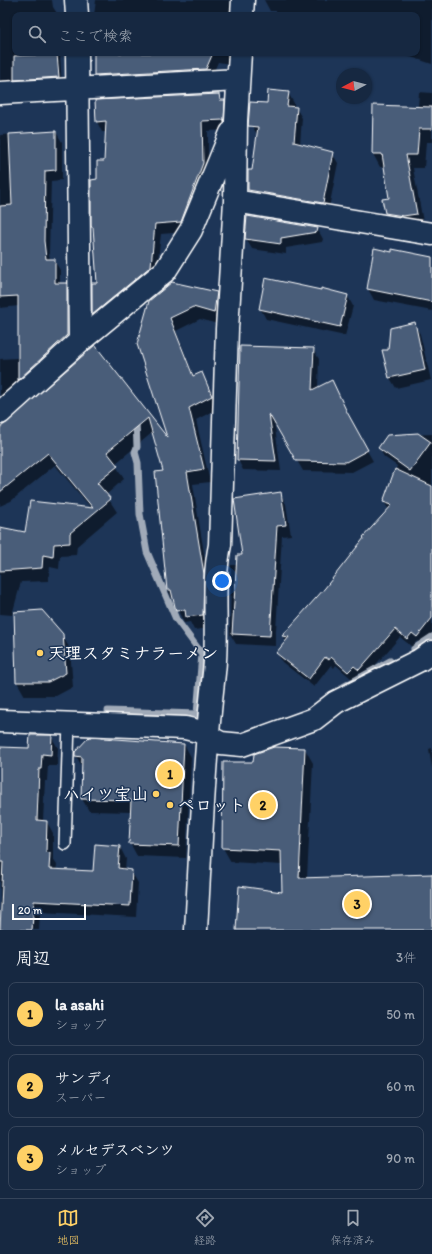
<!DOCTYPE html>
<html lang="ja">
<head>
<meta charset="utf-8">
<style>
	body { margin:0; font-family:Itim,"Klee One",sans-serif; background:#1f3048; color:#f1f3f6 }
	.compass { position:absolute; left:336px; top:68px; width:36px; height:36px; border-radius:50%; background:#162841; box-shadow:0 1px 3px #0004; rotate:263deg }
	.scale { position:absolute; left:12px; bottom:10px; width:74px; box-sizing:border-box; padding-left:4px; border:2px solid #fff; border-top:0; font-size:11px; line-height:14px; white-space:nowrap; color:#fff; -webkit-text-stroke:3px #1d3557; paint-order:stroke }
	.you { position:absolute; left:222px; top:581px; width:14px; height:14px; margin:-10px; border:3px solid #fff; border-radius:50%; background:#1a73e8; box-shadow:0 0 0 6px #1a73e833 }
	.badge { display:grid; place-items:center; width:26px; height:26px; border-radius:50%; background:#ffd166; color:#111; font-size:13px; font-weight:700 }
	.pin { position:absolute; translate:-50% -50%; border:2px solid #fff; box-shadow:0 1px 4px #0006 }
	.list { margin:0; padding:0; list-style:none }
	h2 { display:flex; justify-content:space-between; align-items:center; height:52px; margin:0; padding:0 16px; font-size:17px }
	h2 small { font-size:13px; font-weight:400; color:#9ea6b1 }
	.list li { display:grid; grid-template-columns:26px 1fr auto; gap:12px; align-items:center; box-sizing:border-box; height:64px; margin:0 8px 8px; padding:0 8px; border:1px solid #35445a; border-radius:8px }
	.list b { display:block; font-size:15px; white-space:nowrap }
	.list p { margin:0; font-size:13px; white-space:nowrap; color:#9ea6b1 }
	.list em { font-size:13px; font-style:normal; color:#9ea6b1 }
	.icon { flex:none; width:22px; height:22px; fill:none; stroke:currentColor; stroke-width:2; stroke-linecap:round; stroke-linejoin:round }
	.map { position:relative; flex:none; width:432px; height:930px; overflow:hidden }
	.search { position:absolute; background:#162841; box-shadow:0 1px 3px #0004; left:12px; right:12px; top:12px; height:44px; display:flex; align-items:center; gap:10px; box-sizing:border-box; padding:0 14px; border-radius:8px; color:#9ea6b1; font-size:15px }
	.sheet { height:268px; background:#162841 }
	nav { display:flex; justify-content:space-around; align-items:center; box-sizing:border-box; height:56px; border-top:1px solid #35445a; background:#162841; font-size:11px; color:#9ea6b1 }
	nav a { display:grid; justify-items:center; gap:2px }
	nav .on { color:#ffd166 }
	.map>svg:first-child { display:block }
	.shadow { fill:#0007 }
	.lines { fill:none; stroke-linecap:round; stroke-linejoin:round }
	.stream { stroke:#a0aab8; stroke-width:7 }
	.building { fill:#4a5d79; stroke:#fff }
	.lane-casing { stroke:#fff; stroke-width:14 }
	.street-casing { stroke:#fff; stroke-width:25 }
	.lane { stroke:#1d3557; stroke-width:11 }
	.street { stroke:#1d3557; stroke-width:22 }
	.poi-dot { fill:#ffd166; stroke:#1d3557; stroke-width:1.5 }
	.labels { text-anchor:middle; stroke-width:3; stroke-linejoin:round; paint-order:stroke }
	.poi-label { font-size:17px; font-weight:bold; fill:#fff; stroke:#1d3557; text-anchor:start }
</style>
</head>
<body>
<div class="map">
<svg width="432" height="930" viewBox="0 0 432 930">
	<rect width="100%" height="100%" fill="#1d3557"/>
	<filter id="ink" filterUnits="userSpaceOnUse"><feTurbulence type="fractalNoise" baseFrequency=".025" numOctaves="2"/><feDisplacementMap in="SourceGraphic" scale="8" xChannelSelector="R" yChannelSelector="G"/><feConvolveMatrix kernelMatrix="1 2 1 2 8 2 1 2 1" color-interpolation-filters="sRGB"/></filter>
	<g filter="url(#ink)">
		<path class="shadow" d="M0,0H52L53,7L58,15H15V53H60L62,87L0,92Z
			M96,0H230V15H94Z
			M264,0H432V64L399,53H417V15H276V11H270Z
			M95,53H230V64L218,62L211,78L101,84L95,75Z
			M419,92L432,93V142H426L424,168H413L424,227L394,226L386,213L390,199L385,167H380L373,154L418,108Z
			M288,93L294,103V108H296L302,118L300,145L332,153L338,163L328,213L255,200L249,190V171L253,172L258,136L252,126L267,104Z
			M219,95L230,111L229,130L208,131V174L186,232L161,234L156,277L99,324L93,314V284H98L94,230L92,227L98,180L105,162L106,132H102L97,122Z
			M56,132L62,142V180L51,181L49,252L50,260H54L60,270V284H66L72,294L73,346L0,411V359L17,358L19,306L0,308V135Z
			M317,228L323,239L322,242L286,248V254L252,249L246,239Z
			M375,249L432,258V311L374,300L368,289Z
			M216,293L223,306L221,325L200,319L176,331L194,377L202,373L219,408L196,420L210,482L193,484L207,572L210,628L194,630L190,622L184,623L168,590L164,471L153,432L115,464L124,479L106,495L117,512L77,546L76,555L60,556L59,569L50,567L48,581L21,582L12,615L0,614V528L26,533L92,509L55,465L11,501L0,506V426H2L94,347L169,442L149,301Z
			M347,295L353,306L345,336L266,319L260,308Z
			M414,324L420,334L431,380L396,388L390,378L388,351Z
			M313,349L319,359L318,388L352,424L373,461L352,472L303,471L274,420L281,471L243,470L238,460Z
			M432,434V633L422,645L417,641L412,647L400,637L364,678L359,673L353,680L336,665L334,668L331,665L314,687L282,662L277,653L286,642L283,637L326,589L389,510L384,502L397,466L384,457L379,448L388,436Z
			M280,493L286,504L291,535L282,536L275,646L236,644L230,634L231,565H237L243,556Z
			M15,612L62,635L70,649L73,687L56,696H25L17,682Z
			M51,736L58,748L57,766H48L47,781H45L43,821L47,822L53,833V859L57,865L56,871L94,872L120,847L126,859L125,870L131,871L138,883L136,917L40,912L39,930H0V748L30,749Z
			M184,744L191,757L186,858L137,856L130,843L131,812L89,811L82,799L83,768L76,756V753Z
			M432,748V768L429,749Z
			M305,749L313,763L307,878L432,875V930H247L283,893L282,865L231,862L223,848L224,763H254Z"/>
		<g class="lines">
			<path class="stream" d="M414,649L432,637
				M343,687L390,661
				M108,711L197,714L202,654L176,619L147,552L140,514L138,463L135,452L137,447L136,420"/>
		</g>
		<path class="building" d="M94,53H213L206,69L94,75Z
			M57,54L59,77L14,80V56Z
			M268,90L289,92L287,106L297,107L294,142L333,152L323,203L248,190V170H252L258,127L248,126L250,102L267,103Z
			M219,94L220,100H225L224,120L202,121L203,163L181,222L155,224L151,266L92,315V283H97L93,227H91V180L97,179V161H104L106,121L96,122L95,100Z
			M373,105L432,107V129H419L417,155H406L417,214L403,216L385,213L382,199L389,198L382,154H372Z
			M56,131V170L45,171L44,241L46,259H55V283H67V335L18,380V296L0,297V206L12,205L9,134Z
			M247,216L318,228L317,232L281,238V244L245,239Z
			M374,248L392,252V249L432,257V302L367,289Z
			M265,278L321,290V288L348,295L340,327L259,309Z
			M172,282L217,292L214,313L193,307L170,318L193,376L202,372L212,396L189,408L204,469L187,472L204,574L203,615L186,617L185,610L176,611L171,590H167L155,472L163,471L148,418L107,452L118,466L97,483L111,499L70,533V543L54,544L53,557L43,555L42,568L0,571V527L25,532L30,501L93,508L48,453L0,492V428L95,345L167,437L137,344L149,301Z
			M415,322L425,370L389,378L382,350H388L390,328Z
			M240,346L314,348L312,390L332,380L347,412L368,450L346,462L296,461L269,414L276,461L237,460Z
			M418,433L431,442L410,471L378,448L387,435Z
			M395,469L432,486V618L417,637L412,633L407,639L395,629L359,670L354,666L348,672L331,657L329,660L325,657L309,679L276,653L289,637L282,636L325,588L364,538L363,537L392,505L383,502Z
			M281,492L286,525L277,526L270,636L232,634L237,555H242L234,499Z
			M42,610L63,634L66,673L48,682H16L14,612Z
			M30,735H52L51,755L42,754L41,769H39L37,820L47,821L46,852L50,853L49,869L93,871L95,844L120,846L118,868L132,870L130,906L34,901L32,930H0L3,862H0V747L29,748Z
			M89,737L184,744L179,846L129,844L131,800L81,799L82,757L75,756V752Z
			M274,747L305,748L299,878L432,874V930H236L239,886L282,892L281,851L222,848L223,762H253L254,754Z"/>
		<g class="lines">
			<defs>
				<path id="lane" d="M65,844L69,723"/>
				<path id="street" d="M76,0L77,15
					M242,15L243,0
					M77,53L80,341
					M0,93L238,80
					M235,201L432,234
					M0,413L80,341L165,271L191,230L231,133
					M0,721L185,728L198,731L221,743L242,745L314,719L336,702L420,660L432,652
					M196,930C201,844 204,758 214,673C219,630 211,587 220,545L227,329L235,201L236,121L240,53"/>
			</defs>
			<use href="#lane" class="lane-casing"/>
			<use href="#street" class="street-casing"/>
			<use href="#lane" class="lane"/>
			<use href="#street" class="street"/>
		</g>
	</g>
	<g class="poi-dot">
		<circle cx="40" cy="653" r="4"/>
		<circle cx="156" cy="794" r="4"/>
		<circle cx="170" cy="805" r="4"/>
	</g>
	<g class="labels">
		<g class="poi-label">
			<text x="48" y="659">天理スタミナラーメン</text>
			<text x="148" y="800" text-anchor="end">ハイツ宝山</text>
			<text x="178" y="811">ペロット</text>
		</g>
	</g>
</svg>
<svg class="compass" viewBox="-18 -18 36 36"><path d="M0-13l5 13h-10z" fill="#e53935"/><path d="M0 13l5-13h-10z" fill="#9ea6b1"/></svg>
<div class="scale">20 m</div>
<div class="you"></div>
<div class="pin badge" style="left:170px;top:774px">1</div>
<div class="pin badge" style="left:263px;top:805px">2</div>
<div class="pin badge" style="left:357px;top:904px">3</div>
<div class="search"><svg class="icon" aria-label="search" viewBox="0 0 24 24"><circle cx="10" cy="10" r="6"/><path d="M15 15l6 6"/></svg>ここで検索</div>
</div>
<section class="sheet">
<h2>周辺<small>3件</small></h2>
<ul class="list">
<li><span class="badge">1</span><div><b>la asahi</b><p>ショップ</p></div><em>50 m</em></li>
<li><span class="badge">2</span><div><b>サンディ</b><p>スーパー</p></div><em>60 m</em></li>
<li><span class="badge">3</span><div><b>メルセデスベンツ</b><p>ショップ</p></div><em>90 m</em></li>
</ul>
</section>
<nav>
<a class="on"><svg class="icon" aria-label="map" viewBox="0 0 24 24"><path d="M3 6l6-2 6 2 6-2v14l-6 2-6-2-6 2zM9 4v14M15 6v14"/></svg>地図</a>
<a><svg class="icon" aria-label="directions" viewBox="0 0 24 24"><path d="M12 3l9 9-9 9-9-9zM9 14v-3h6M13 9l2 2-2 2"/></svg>経路</a>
<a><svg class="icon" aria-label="saved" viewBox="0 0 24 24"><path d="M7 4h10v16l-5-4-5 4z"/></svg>保存済み</a>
</nav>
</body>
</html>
